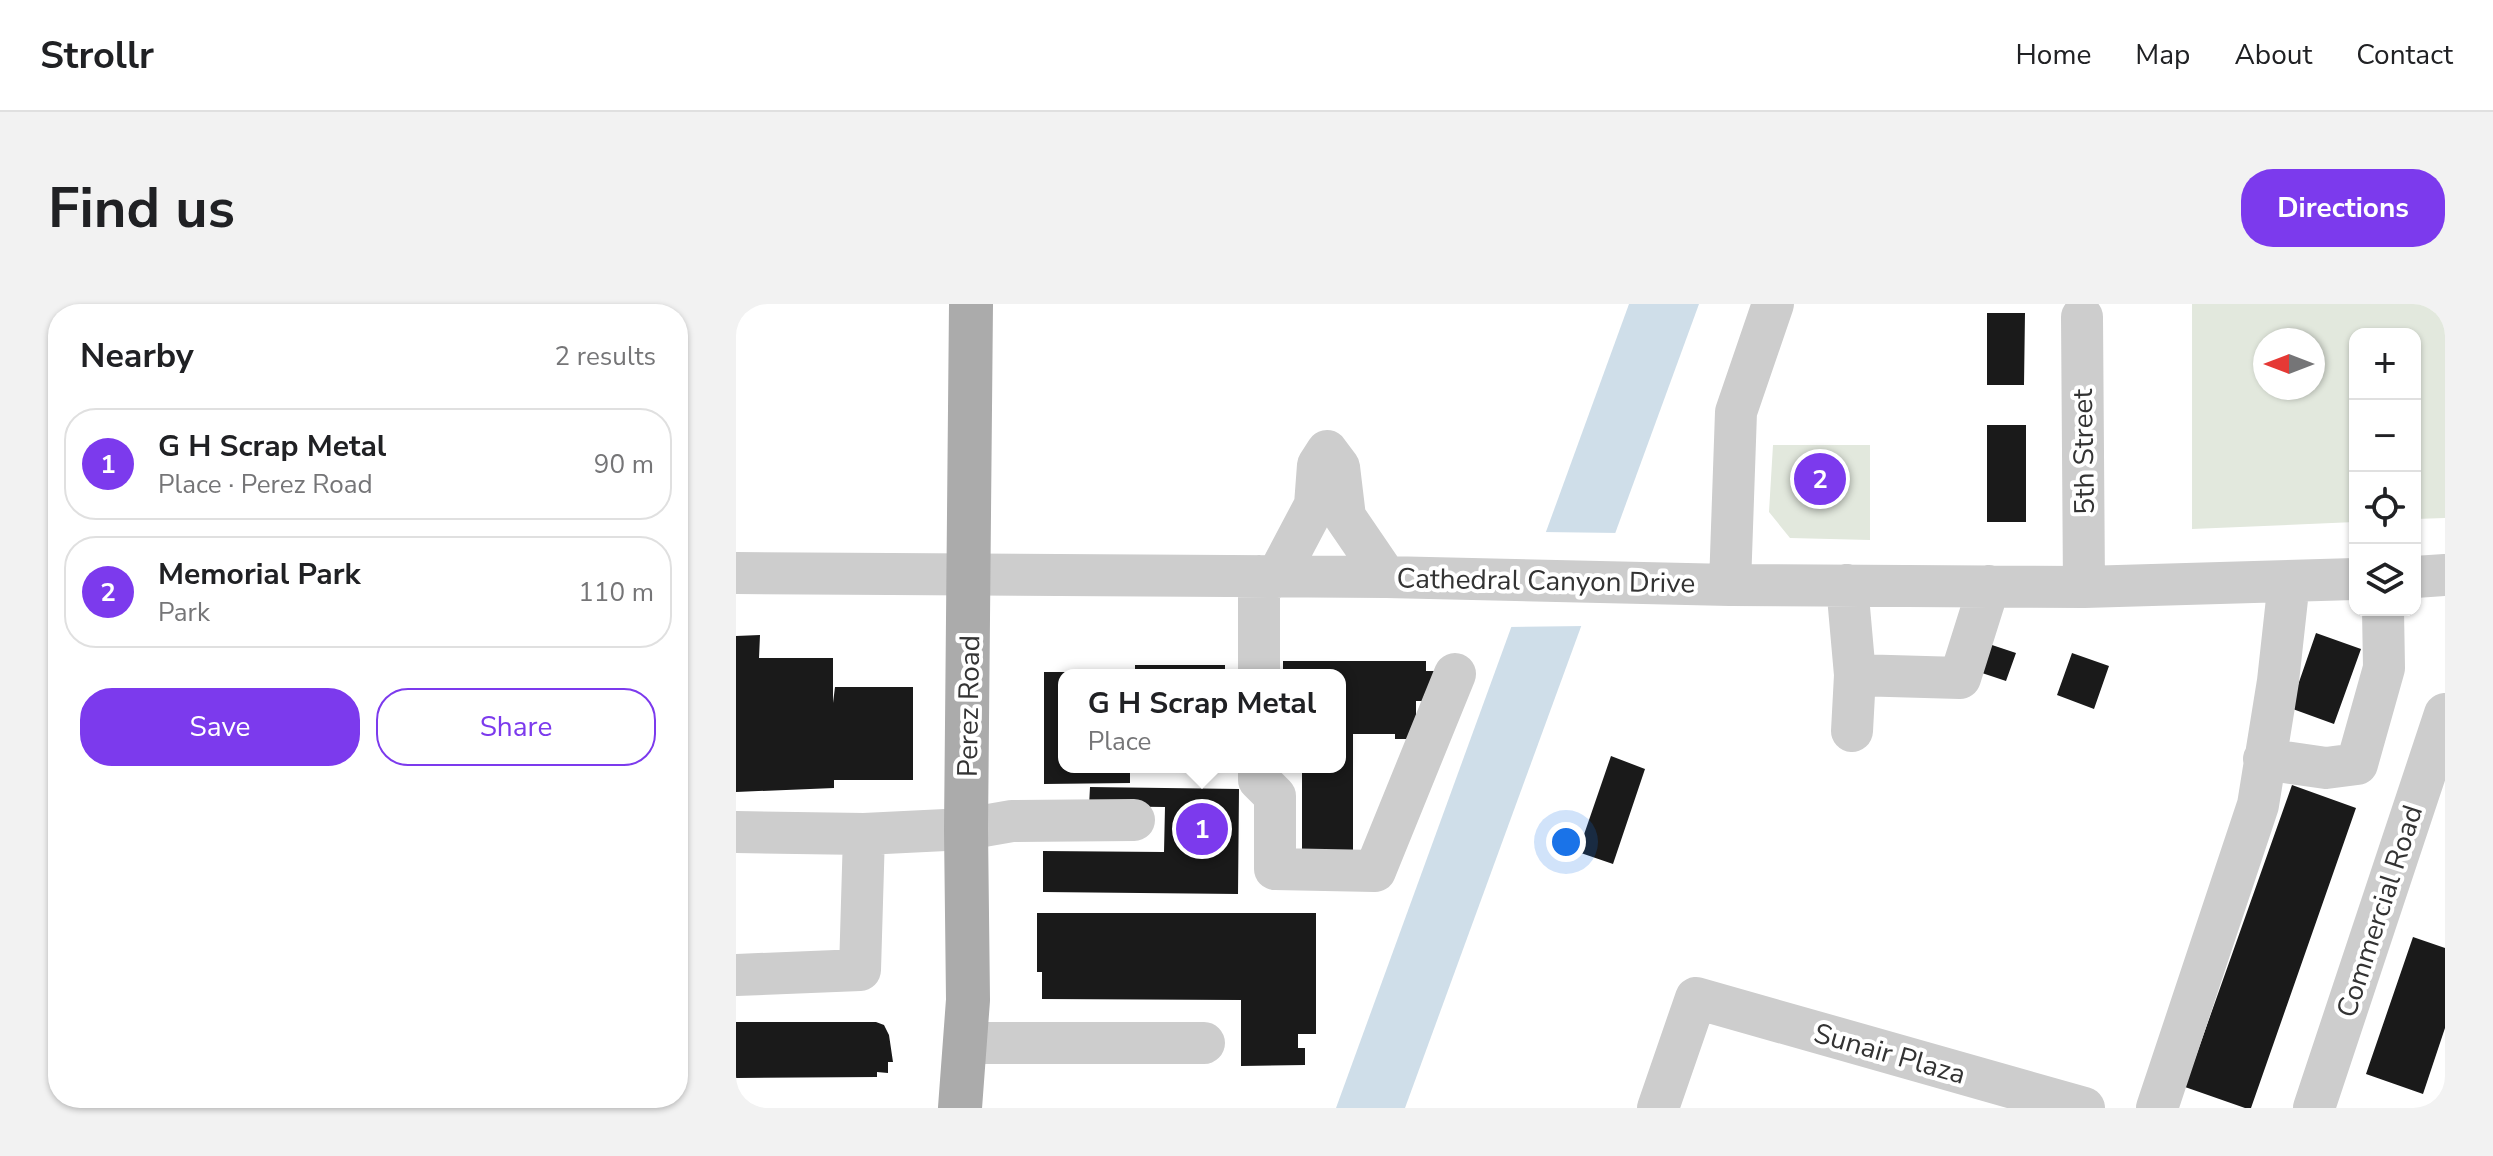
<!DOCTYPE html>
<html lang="en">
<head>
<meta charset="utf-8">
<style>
	body { margin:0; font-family:"Nunito Sans",sans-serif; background:#f2f2f2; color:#202124 }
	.controls { position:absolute; right:24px; top:24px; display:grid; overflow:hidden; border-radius:16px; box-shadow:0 2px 6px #0004 }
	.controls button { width:72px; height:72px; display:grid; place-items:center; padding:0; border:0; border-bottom:2px solid #e0e0e0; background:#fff; color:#202124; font:40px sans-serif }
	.compass { position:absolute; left:1517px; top:24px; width:72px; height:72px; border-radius:50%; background:#fff; box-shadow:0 2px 6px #0004; rotate:270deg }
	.you { position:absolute; left:830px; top:538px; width:28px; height:28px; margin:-20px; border:6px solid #fff; border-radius:50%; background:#1a73e8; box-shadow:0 0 0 12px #1a73e833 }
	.badge { display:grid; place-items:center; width:52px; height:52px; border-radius:50%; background:#7c3aed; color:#fff; font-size:26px; font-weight:700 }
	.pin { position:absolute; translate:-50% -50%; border:4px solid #fff; box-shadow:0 2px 8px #0006 }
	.popup { position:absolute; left:322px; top:365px; width:288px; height:104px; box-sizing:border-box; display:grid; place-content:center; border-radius:16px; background:#fff; filter:drop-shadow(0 2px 6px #0005); font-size:26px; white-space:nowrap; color:#757577 }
	.popup b { font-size:30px; color:#202124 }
	.popup::after { content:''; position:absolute; left:50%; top:100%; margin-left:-16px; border:16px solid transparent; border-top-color:#fff }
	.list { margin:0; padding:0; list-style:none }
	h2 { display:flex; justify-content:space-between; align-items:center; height:104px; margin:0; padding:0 32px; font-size:34px }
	h2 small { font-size:26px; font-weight:400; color:#757577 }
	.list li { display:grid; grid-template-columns:52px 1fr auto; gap:24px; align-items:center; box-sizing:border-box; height:112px; margin:0 16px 16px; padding:0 16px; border:2px solid #e0e0e0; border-radius:32px }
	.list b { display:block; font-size:30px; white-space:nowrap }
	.list p { margin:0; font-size:26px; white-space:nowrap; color:#757577 }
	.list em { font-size:26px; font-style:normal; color:#757577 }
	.actions { display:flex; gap:16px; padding:24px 32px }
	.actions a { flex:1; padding:18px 0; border:2px solid #7c3aed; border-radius:32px; text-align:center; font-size:28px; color:#7c3aed }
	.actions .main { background:#7c3aed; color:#fff }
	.icon { flex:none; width:44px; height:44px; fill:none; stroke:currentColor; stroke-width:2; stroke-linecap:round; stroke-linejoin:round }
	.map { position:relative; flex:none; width:1709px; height:804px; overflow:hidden; border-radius:32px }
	header { display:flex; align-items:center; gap:48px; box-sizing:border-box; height:112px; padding:0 40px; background:#fff; border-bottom:2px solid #e0e0e0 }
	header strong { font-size:38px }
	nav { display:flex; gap:44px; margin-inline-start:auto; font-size:28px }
	.intro { display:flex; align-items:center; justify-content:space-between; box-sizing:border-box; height:192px; padding:0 48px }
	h1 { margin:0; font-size:56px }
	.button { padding:20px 36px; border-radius:32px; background:#7c3aed; color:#fff; font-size:28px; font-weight:700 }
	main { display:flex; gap:48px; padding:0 48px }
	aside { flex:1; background:#fff; border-radius:32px; box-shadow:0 2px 6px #0004 }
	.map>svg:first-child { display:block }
	.green { fill:#e2e8dd; fill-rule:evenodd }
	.water { fill:#cfdee9 }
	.pier { fill:#fff }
	.building { fill:#1a1a1a }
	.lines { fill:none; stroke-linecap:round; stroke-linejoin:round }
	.minor { stroke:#cdcdcd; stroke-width:42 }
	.major { stroke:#ababab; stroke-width:44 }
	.labels { text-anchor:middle; stroke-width:8; stroke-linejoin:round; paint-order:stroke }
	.street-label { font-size:28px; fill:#333; stroke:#fff }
</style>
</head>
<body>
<header>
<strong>Strollr</strong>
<nav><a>Home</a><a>Map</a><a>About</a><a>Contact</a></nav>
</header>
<div class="intro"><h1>Find us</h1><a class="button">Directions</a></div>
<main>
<aside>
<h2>Nearby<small>2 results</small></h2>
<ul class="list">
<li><span class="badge">1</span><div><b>G H Scrap Metal</b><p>Place · Perez Road</p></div><em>90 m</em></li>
<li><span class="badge">2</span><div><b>Memorial Park</b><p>Park</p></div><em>110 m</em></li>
</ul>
<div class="actions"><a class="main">Save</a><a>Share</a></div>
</aside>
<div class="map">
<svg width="1709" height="804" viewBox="0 0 1709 804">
	<rect width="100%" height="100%" fill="#fff"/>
	<path class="green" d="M1456,0H1709V214L1679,215V30H1619V218L1456,225ZM1529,36H1577V84H1529Z
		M1037,141H1134V236L1054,234L1033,208Z"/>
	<path class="water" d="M893,0H963L669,804H600Z"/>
	<path class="pier" d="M806,228L884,229L849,322L772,323Z"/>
	<path class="building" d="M1251,9H1289L1288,81H1251Z
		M1251,121H1290V218H1251Z
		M1580,329L1625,345L1598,420L1554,404Z
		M24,331L23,354H97V399L99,383H177V476H98V484L0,488V332Z
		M1253,340L1280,349L1270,377L1243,368Z
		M1336,349L1373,362L1358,405L1321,391Z
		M547,357H690V367H698V397H680V435H659V430H617V558L566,559V463H604V371H538V366H547Z
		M399,361H489V371H328V463H394V479L308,480V368H399Z
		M875,452L909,465L877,560L842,548Z
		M1556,481L1620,504L1515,804H1509L1449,783Z
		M354,483L503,485L502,590L307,588V547L428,548L429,503L353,502Z
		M301,609H580V730H562V744H569V761L505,762V696L306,695V668H301Z
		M1677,633L1709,644V724L1687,790L1630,770Z
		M0,718H140L148,721L153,731L157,758H152V769L141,768V773L0,774Z"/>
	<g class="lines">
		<path class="minor" d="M1346,13L1348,283
			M0,269L650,273L994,281L1348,283L1619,275
			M541,273L579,201L582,161L591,147L603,163L609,213L650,273
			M1679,273L1709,271
			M994,281L1000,108L1037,0
			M1111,281L1119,371L1116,427
			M523,371V272
			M1119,371L1224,374L1253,282
			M1528,455L1590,464L1621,460L1648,364L1647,306
			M523,463V476L539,492V565L639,567L719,370
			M0,528L128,530L230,525L276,517L398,516
			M0,671L124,666L128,530
			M229,739H468
			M922,804L960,694L1348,804
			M1421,804L1522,501L1542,377L1553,277
			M1578,804L1709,410"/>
		<path class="major" d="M224,804L232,696L230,525L235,0"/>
	</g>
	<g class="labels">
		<g class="street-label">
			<text transform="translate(1347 148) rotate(-91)" y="10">5th Street</text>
			<text transform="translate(810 276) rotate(1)" y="10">Cathedral Canyon Drive</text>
			<text transform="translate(232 402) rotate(-89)" y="10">Perez Road</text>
			<text transform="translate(1643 607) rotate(-72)" y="10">Commercial Road</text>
			<text transform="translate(1154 749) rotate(16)" y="10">Sunair Plaza</text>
		</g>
	</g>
</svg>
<div class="controls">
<button>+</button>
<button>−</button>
<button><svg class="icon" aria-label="locate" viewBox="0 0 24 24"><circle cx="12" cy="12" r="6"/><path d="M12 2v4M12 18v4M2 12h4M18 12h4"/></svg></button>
<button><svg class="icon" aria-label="layers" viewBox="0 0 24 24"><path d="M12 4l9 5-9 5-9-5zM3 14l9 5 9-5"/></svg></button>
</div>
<svg class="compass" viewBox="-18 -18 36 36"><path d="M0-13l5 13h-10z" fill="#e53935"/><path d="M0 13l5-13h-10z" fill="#757577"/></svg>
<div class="you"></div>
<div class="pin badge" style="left:466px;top:525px">1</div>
<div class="popup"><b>G H Scrap Metal</b>Place</div>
<div class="pin badge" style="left:1084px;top:175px">2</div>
</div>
</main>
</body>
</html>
